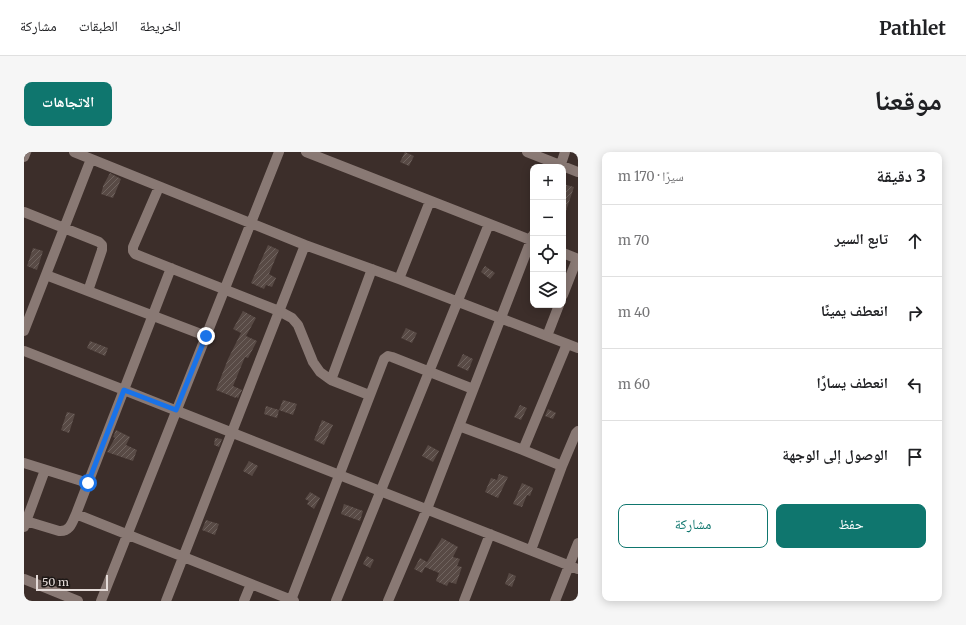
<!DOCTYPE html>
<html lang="ar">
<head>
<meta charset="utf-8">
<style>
	body { margin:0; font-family:Merriweather,"Noto Naskh Arabic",serif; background:#f6f6f6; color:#202124; direction:rtl }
	.controls { position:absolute; right:12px; top:12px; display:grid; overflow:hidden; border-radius:8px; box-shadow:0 2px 10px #0003 }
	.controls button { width:36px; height:36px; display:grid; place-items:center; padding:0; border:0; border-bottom:1px solid #e0e0e0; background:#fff; color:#202124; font:20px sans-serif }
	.scale { position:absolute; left:12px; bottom:10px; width:72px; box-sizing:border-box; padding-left:4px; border:2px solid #e4dbd8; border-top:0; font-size:11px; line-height:14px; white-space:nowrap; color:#e4dbd8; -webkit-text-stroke:3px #1e1816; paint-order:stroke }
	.stop { position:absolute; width:12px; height:12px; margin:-9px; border:3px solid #1a73e8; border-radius:50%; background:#fff }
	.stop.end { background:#1a73e8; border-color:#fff; box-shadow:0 1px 4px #0008 }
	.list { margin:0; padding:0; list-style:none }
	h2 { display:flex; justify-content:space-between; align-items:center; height:52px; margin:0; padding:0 16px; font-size:17px }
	h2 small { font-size:13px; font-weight:400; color:#757577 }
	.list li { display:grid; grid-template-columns:26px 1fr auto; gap:12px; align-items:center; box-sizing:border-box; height:72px; padding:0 16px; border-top:1px solid #e0e0e0 }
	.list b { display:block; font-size:15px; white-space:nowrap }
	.list em { font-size:13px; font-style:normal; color:#757577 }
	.actions { display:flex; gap:8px; padding:12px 16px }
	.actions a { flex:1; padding:9px 0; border:1px solid #0f766e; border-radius:8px; text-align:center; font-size:14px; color:#0f766e }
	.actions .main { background:#0f766e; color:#fff }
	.icon { flex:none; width:22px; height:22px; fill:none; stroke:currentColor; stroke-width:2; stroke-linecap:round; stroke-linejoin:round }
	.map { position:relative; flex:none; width:554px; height:449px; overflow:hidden; direction:ltr; border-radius:8px }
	header { display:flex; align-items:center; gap:24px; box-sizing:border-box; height:56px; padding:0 20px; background:#fff; border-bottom:1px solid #e0e0e0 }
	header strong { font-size:19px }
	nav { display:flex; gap:22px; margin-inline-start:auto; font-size:14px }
	.intro { display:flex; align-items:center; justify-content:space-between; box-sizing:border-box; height:96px; padding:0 24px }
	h1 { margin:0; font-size:28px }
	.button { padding:10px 18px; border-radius:8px; background:#0f766e; color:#fff; font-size:14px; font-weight:700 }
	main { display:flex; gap:24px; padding:0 24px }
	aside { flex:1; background:#fff; border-radius:8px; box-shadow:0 2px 10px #0003 }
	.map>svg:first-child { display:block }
	.building { fill:url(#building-hatch) }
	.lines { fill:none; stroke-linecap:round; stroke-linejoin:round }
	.minor { stroke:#897974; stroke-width:10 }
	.route { stroke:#1a73e8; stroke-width:5 }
</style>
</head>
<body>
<header>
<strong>Pathlet</strong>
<nav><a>الخريطة</a><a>الطبقات</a><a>مشاركة</a></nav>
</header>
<div class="intro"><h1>موقعنا</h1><a class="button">الاتجاهات</a></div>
<main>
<aside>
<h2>3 دقيقة<small>سيرًا · 170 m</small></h2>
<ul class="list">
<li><svg class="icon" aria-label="ahead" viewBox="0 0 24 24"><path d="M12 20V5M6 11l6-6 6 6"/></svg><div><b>تابع السير</b></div><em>70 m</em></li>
<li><svg class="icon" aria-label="right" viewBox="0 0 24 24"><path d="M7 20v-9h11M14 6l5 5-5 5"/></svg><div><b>انعطف يمينًا</b></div><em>40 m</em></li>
<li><svg class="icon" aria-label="left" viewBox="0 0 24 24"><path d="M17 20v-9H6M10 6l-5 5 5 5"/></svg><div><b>انعطف يسارًا</b></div><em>60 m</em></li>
<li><svg class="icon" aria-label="arrive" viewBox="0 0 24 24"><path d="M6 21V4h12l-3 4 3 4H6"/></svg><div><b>الوصول إلى الوجهة</b></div></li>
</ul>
<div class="actions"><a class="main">حفظ</a><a>مشاركة</a></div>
</aside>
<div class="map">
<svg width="554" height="449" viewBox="0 0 554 449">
	<defs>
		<pattern id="building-hatch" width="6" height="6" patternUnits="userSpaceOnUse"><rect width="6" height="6" fill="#584a45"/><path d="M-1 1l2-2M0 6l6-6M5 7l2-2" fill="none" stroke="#70645f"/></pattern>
	</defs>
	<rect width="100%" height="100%" fill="#3c2e2a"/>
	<path class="building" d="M381,0L390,4L385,14L376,10Z
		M86,21L97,27L89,46L77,42L79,35V34Z
		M539,32L550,35L540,65H539Z
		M244,93L255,98L245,122L252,126L248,135L242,133L240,137L227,131Z
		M9,96L19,99L13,118L3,114Z
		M461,114L471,121L466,127L457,120Z
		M219,159L232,166L222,184L233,189L224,206L221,205L209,234L218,238L214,246L212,245V246L192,238L204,207L217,181L209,177Z
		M382,176L393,181L388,191L377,186Z
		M66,189L84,196L81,204L63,196Z
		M439,202L449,207L444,219L433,214Z
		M259,248L273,252L269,263L255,258L253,266L240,262L242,254L255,258Z
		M496,253L503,256L497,268L490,265Z
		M524,257L532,261L529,267L521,264Z
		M43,260L51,262L45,281L37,278Z
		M298,268L309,273L300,293L290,288Z
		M92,278L106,285L102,293L113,298L109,309L83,300L91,286L89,285Z
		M191,286L198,287L195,295L190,293Z
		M404,293L415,299L409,310L398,304Z
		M225,309L234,314L228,324L219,319Z
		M475,322L484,325L474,346L461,340L467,326L473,328Z
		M498,331L509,336L506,344L503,343L498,355L489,352Z
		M286,340L296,346L290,357L283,352L285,349L281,347Z
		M320,352L339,359L336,369L317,362Z
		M182,368L195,372L191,383L178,378Z
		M418,386L434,395L429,405L436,407L433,414L438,415L432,432L425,430L423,434L412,429L415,421L401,415L398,421L390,417L396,406L403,410Z
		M343,404L350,408L346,416L339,412Z
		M485,421L492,424L488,435L481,432Z"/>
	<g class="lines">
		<path class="minor" d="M50,0L281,93L375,127L554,196
			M282,0L509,89
			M503,0L554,20
			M0,5L2,0
			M536,15L541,0
			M135,35L109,95V99L111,102L255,159L268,166L274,173L289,210L296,220L307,228L345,243
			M0,60L75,90L78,93V98L64,139
			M539,101L554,107
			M22,123L182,184
			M375,127L406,49
			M539,143L553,107
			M0,179L67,7
			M523,184L535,153
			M0,199L100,238L554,417
			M307,228L348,117
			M435,274L499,298L538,314
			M499,298L543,192
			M0,311L64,331
			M52,362L270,449
			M2,369L35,379C46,380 48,371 52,362L147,116
			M0,375L21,318
			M507,398L538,314L552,281L554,279
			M0,427L54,449
			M267,448L360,207L364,204L368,205L449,237
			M77,449L255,0
			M142,449L281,93
			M220,449L227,432
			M312,449L465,72
			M364,449L403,357L509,83
			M440,449L466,382
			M531,449L554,391"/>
	</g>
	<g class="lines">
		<path class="route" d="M64,331L100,238L152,258L182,184"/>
	</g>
</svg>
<div class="controls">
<button>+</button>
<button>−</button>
<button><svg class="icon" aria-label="locate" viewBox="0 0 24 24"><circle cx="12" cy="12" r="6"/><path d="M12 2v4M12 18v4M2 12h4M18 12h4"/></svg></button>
<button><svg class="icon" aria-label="layers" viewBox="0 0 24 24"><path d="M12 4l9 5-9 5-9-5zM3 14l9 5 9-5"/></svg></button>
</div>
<div class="scale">50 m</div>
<div class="stop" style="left:64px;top:331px"></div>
<div class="stop end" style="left:182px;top:184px"></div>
</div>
</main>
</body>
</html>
